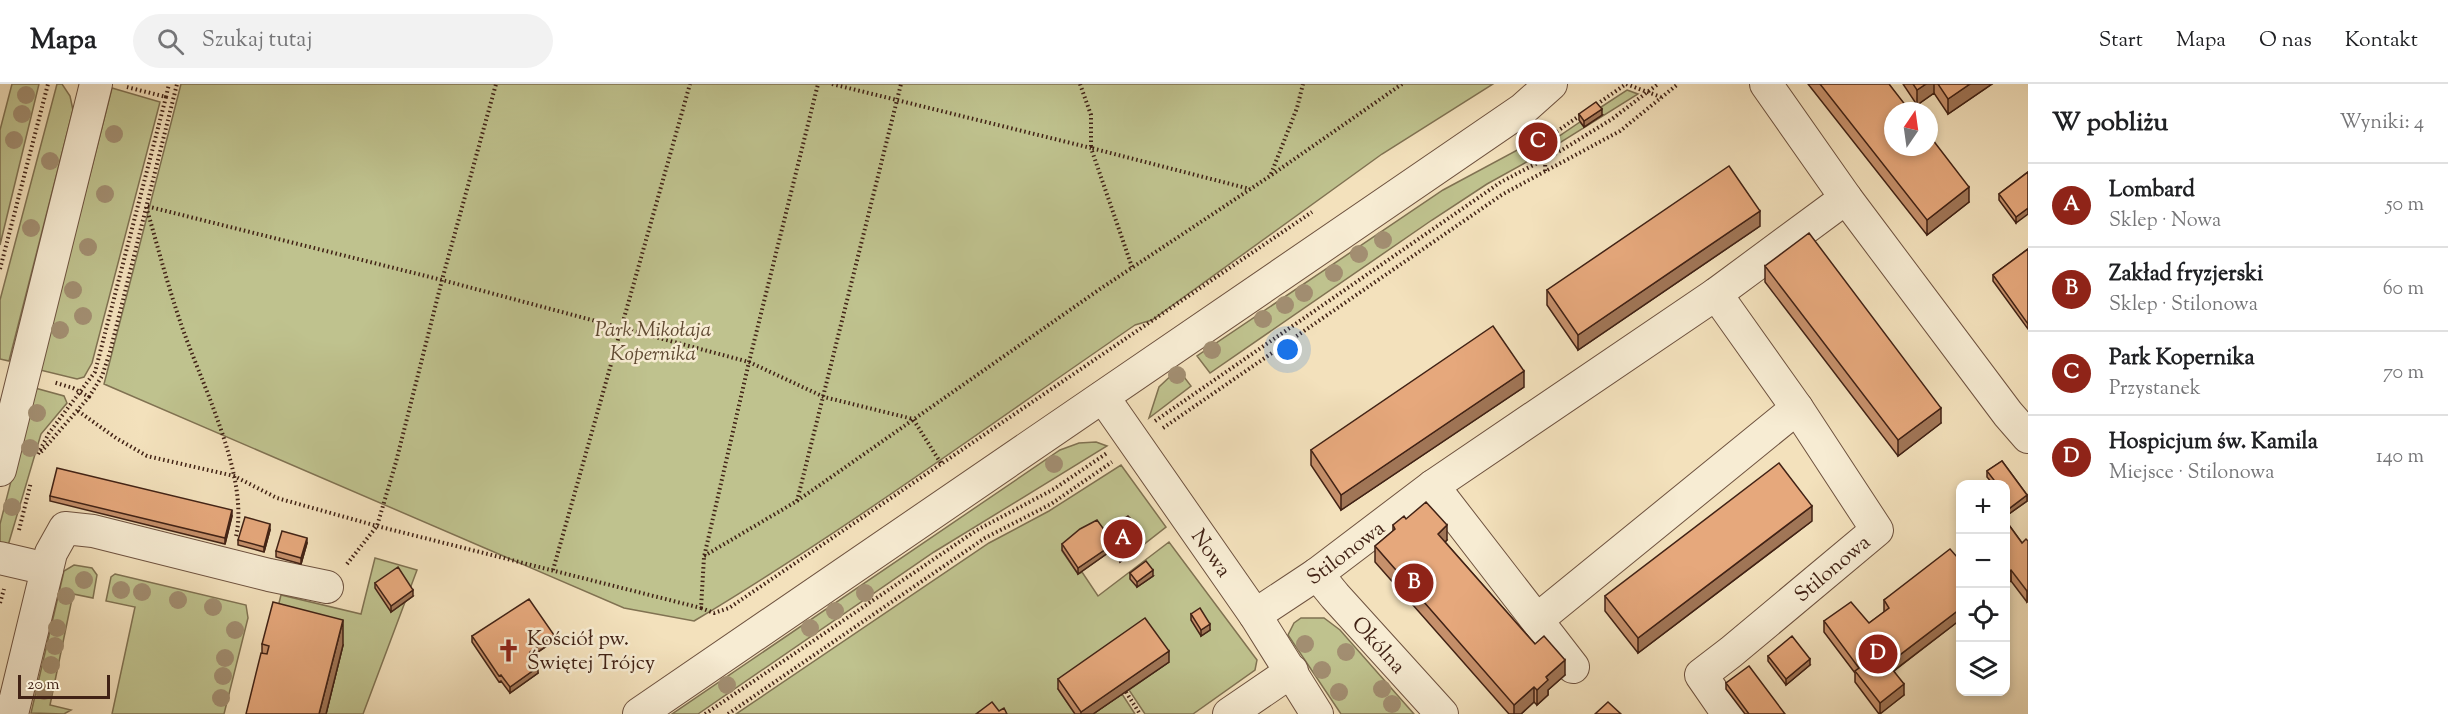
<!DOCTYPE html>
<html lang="pl">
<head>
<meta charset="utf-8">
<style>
	body { margin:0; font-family:"Sorts Mill Goudy",serif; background:#f2f2f2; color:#202124 }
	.controls { position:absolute; right:18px; bottom:18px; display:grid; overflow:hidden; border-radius:12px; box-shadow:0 3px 9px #0003 }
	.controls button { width:54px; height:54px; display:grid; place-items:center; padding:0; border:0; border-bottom:2px solid #e0e0e0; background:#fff; color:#202124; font:30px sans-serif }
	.compass { position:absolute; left:1884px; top:18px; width:54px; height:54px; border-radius:50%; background:#fff; box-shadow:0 3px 9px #0003; rotate:13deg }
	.scale { position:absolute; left:18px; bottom:15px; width:92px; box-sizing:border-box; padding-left:6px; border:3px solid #412215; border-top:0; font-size:16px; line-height:21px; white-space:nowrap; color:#412215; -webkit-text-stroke:4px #f7ecd3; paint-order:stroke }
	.you { position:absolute; left:1288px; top:266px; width:21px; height:21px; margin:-15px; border:4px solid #fff; border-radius:50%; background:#1a73e8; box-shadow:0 0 0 9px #1a73e833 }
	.badge { display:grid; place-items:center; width:39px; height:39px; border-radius:50%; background:#8f2418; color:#fff; font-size:20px; font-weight:700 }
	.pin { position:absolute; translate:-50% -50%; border:3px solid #fff; box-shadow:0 2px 6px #0006 }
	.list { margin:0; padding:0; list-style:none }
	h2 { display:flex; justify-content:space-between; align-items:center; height:78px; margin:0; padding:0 24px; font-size:26px }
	h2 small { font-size:20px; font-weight:400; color:#757577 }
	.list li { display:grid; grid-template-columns:39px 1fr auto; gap:18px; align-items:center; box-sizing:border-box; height:84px; padding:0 24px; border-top:2px solid #e0e0e0 }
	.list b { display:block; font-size:22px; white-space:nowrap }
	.list p { margin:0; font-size:20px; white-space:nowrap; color:#757577 }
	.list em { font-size:20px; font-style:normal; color:#757577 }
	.icon { flex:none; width:33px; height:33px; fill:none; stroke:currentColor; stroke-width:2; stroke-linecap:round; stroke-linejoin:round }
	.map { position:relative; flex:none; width:2028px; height:630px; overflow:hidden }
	header { display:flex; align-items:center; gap:36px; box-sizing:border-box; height:84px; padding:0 30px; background:#fff; border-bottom:2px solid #e0e0e0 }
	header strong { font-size:28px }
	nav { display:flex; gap:33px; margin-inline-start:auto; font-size:21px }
	.search { width:420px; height:54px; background:#f2f2f2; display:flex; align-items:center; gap:15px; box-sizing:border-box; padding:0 21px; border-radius:33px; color:#757577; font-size:22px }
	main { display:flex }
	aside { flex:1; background:#fff }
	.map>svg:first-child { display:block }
	.green { fill:#bfc28e; stroke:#807252; stroke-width:1.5 }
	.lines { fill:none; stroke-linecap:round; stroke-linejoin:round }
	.minor-casing { stroke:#6e523f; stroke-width:34 }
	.path { stroke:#412215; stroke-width:4; stroke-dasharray:1.5 3; stroke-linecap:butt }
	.minor { stroke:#f7ecd3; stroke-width:32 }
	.tree { fill:#a28e71 }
	.wall { fill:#c6906b; stroke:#412215; stroke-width:1.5 }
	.shaded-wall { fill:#a17657; stroke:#412215; stroke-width:1.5 }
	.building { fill:#e6a87c; stroke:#412215; stroke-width:1.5 }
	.labels { text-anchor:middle; stroke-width:5; stroke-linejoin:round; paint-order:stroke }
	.park-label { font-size:21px; font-style:italic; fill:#604a33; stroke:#f7ecd3 }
	.street-label { font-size:21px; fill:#412215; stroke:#f7ecd3 }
	.poi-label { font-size:21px; fill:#412215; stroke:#f7ecd3; text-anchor:start }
</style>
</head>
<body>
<header>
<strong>Mapa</strong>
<div class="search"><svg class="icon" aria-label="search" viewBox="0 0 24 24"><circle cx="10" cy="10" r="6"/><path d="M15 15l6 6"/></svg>Szukaj tutaj</div>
<nav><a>Start</a><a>Mapa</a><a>O nas</a><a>Kontakt</a></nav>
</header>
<main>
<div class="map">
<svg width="2028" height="630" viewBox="0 0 2028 630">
	<rect width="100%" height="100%" fill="#f3e1bc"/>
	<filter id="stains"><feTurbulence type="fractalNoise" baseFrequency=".00333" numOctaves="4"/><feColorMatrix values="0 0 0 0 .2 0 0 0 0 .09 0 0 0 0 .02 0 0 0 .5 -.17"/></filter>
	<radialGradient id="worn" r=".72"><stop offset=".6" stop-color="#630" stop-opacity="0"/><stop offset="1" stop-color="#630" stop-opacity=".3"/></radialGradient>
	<path class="green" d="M12,0H39L0,161V46Z
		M57,0H62L70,12L73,26L9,277L0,275V216Z
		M181,0H1493L1382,70L1152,236L1135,241C989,341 846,446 694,537L624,524L104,300Z
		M112,4L160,18L92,279L84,293L77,295L40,286Z
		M1627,6L1638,10L1550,65L1552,57L1554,59L1557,58L1555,55L1580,38L1584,43L1602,31L1598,25Z
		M1541,51V70L1487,100L1432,136L1210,289L1197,272L1443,106L1536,56Z
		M1178,285L1191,302L1149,334L1159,303Z
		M35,304L64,312L67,319L41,350L7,465L0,460V440Z
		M1096,358L1107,362L934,468L698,630H672L1060,366L1079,359Z
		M1121,381L1166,443L1143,461L1140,455L1105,453L1062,467L1078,490L1082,488L1098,512L1169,458L1257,576L1255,586L1193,630H1145L1129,606L1169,578L1058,605L1075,630H736L989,459L1049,427Z
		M375,474L417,486L363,630H326L343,561L273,543L281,511L361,530Z
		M74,481L92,484L97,491L93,514L73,510L50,621L71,626L64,630L31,629L64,487Z
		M115,490L246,521L248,534L224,630H112L135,523L106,517L111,493Z
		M1301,534H1324L1340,546L1414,630H1341L1288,551L1294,539Z
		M1122,610L1135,630H1093Z"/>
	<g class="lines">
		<defs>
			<g id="minor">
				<path d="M1766,0L1846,114L2008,330L2028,353"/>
				<path d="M1716,210L1797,324L1877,446L1731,568L1701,591L1728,630"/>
				<path id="s1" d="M1103,313L1255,531L1317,630"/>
				<path d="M0,386L96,0"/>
				<path d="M1433,402L1573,583"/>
				<path d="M0,474L47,485"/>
				<path id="s2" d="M1317,490L1335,512L1442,630"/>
				<path id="s3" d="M1255,531L1317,490L1433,402L1716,210L1846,114"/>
				<path d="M1538,535L1797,324"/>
				<path d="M12,630L51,469L65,444L93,447L269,491L327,503"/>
				<path d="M639,630L1523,25L1551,0"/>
				<path d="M1229,630L1292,587"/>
			</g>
		</defs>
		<use href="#minor" class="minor-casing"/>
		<path class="path" d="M832,0L1091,64L1132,183
			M1080,0L1091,31V64L1250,105
			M166,13L169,0
			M1593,23L1626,0L1661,13
			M1545,87L1546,55L1582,30
			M1271,90L1297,24L1303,0
			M0,185L48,0
			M89,313L102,292L110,268L177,0
			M78,327L116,354L147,372L234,392L277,414L377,442L701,524L704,473L749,278L818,0
			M1155,337L1501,98L1562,66L1612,35L1658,0
			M1163,344L1503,110L1620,47L1678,0
			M41,368L89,313L73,304L53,298
			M38,370L49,349L95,288L166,13L127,3
			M797,417L1100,205L1270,92L1402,0
			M19,446L31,398
			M236,452C250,392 199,295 180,237C167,199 157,160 146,122L442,196L749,278L824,313L913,335L942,381
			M704,472L797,417L901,0
			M347,480L377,442L396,378L442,196L496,0
			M553,486L690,0
			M0,519L4,505
			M701,524L714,529L729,524L1312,128
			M1126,608L1140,630
			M705,630L977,446L1054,405L1107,369
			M728,630L985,454L1051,420L1112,378"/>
		<use href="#minor" class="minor"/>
	</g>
	<g class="tree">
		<circle cx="26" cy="11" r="9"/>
		<circle cx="22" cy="30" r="9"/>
		<circle cx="114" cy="50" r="9"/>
		<circle cx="14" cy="56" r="9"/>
		<circle cx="50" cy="77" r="9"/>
		<circle cx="105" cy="110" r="9"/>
		<circle cx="31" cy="144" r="9"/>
		<circle cx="1383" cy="156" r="9"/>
		<circle cx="88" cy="163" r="9"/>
		<circle cx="1359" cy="170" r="9"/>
		<circle cx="1334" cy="189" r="9"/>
		<circle cx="73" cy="206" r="9"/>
		<circle cx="1304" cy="209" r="9"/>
		<circle cx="1285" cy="221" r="9"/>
		<circle cx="83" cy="232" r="9"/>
		<circle cx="1263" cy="235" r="9"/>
		<circle cx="60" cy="246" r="9"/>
		<circle cx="1212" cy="266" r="9"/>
		<circle cx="1177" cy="291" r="9"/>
		<circle cx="37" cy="329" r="9"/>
		<circle cx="30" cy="364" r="9"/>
		<circle cx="1054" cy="380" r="9"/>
		<circle cx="12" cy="423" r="9"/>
		<circle cx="84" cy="496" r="9"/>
		<circle cx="121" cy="506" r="9"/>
		<circle cx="142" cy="508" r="9"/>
		<circle cx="865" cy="509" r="9"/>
		<circle cx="66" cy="512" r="9"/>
		<circle cx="178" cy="516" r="9"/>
		<circle cx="213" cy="523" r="9"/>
		<circle cx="835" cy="527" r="9"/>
		<circle cx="57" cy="544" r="9"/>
		<circle cx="810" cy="544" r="9"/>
		<circle cx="235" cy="546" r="9"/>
		<circle cx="1305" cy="560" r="9"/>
		<circle cx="55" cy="562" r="9"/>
		<circle cx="1346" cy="568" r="9"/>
		<circle cx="225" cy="574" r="9"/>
		<circle cx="51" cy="581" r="9"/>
		<circle cx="1322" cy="586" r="9"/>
		<circle cx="223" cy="592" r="9"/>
		<circle cx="727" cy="601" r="9"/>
		<circle cx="1382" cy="605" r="9"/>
		<circle cx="44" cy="607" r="9"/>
		<circle cx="1339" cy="608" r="9"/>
		<circle cx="221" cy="614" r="9"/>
		<circle cx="1392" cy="620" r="9"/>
	</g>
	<path class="wall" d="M1808,0H1889L1969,118L1927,151Z
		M1903,0H1992L1948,30L1934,9L1917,21Z
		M1579,30L1602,31L1584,43L1579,36Z
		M2028,88L2016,139L1999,116V110Z
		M1760,142L1578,266L1547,221V206Z
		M2028,165V245L1993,197V191Z
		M1765,182L1941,339L1898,372L1765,198Z
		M1524,303L1341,426L1311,381V366Z
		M2002,377L2027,411V417L2006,432V400H1993L1987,393V387Z
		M50,412L232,432L225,460L50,417Z
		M1406,435L1447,456L1445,458L1535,560L1565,591L1548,606V611L1537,621L1534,618L1521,630H1509L1375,478V462L1393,447V441Z
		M1812,437L1638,569L1605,527V512Z
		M2006,437L2022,459L2028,457V517L2027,518L2011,497Z
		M270,446L264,468L238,461V456Z
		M1105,447L1143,461L1120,478L1112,466L1078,490L1062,466V460Z
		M307,459L301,480L276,473V467Z
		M1960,470V536L1894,587L1904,611L1879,630L1855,598V589L1824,548V537L1869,539L1884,528V516Z
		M1130,489L1153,492L1137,503L1130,495Z
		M375,499L413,512L391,528L375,504Z
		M1191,530L1210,546L1201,552L1191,536Z
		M472,552L554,557L531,573L538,589L510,609L501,597L499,598L472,558Z
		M262,560L343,561L326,630L262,569Z
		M1768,572L1810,581L1786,601L1768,577Z
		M1169,578L1093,630H1075L1058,605V595Z
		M1726,599L1785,630H1745L1726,605Z"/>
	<path class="shaded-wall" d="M1926,0H1934V9L1917,21V6Z
		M1970,0H1992L1948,30V15Z
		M1602,25V31L1584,43V37Z
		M1969,103V118L1927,151V136Z
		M2028,124V130L2016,139V133Z
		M1760,127V142L1578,266V251Z
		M1524,287V303L1341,426V411Z
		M1941,324V339L1898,372V356Z
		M2027,411V417L2006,432V427Z
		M1812,422V437L1638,569V554Z
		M232,426V432L225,460V454Z
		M270,440V446L264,468V463Z
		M1447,441V456L1438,465V450Z
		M307,454V459L301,480V474Z
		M1143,456V461L1120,478V472Z
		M1112,461V466L1078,490V484Z
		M1153,486V492L1137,503V498Z
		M2011,486V497L2006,501V490Z
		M413,506V512L391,528V522Z
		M2028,506V517L2027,518V507Z
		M1960,525V536L1888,591V580Z
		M343,536V561L326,630H319Z
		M1210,540V546L1201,552V546Z
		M554,551V557L530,573V568Z
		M1169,567V578L1093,630H1081V628Z
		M1810,575V581L1786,601V595Z
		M1565,576V591L1548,606V611L1537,621V606L1546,593Z
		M538,583V589L510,609V603Z
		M1904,600V611L1880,630V619Z
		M1534,603V618L1521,630H1514V621Z"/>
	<path class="building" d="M1820,0H1889L1910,27H1893V63H1929V51L1969,103L1927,136Z
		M1913,0H1926L1917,6Z
		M1938,0H1970L1948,15Z
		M1596,18L1602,25L1584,37L1579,30Z
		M1729,82L1760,127L1578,251L1547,206Z
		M2028,88V124L2016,133L1999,110Z
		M1809,149L1941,324L1898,356L1765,182Z
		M2028,165V240L1993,191Z
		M1493,242L1524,287L1341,411L1311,366Z
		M2002,377L2027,411L2006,427V400H1997L1987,387Z
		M1779,379L1812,422L1638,554L1605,512Z
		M57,384L232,426L225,454L50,412Z
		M1426,418L1447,441L1438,450L1535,560L1544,552L1565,576L1546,593L1548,596L1537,606L1534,603L1514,621L1375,462L1395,445L1393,441L1404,432L1406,435Z
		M1128,432L1136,440L1143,456L1120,472L1112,461L1078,484L1062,460L1080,445L1097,436L1105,447Z
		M245,433L270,440L264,463L238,456Z
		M2006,437L2022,459L2026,455L2028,457V506L2027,507L2011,486L2006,490Z
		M282,447L307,454L301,474L276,467Z
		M1950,465L1957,473L1960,470V525L1888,580L1904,600L1880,619L1855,587L1859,584L1824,537L1851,518L1869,539L1889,524L1884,516Z
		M1146,477L1153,486L1137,498L1130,489Z
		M398,483L413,506L391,522L375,499Z
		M529,515L554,551L530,568L529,571L538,583L510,603L501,591L499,592L472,552Z
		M273,518L343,536L319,630H246L261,569L267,570L269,562L262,560Z
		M1200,524L1210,540L1201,546L1191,530Z
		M1145,534L1169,567L1081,628L1058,595Z
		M1792,552L1810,575L1786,595L1768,572Z
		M1749,582L1785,630H1749L1726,599Z
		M992,618L999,627L1004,624L1007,630H976Z
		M1608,618L1621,630H1595Z"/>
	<defs>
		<symbol id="church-bare" viewBox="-9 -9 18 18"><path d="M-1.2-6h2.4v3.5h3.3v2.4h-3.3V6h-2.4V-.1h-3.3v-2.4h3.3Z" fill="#8f2418" stroke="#f7ecd3" stroke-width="2.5" paint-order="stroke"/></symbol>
	</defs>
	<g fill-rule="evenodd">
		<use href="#church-bare" x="492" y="550" width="33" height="33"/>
	</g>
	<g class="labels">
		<g class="park-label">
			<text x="653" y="252">Park Mikołaja<tspan x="653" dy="24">Kopernika</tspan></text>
		</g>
		<g class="street-label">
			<text dy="7" stroke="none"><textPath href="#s3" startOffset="110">Stilonowa</textPath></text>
			<text dy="7" stroke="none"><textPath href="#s1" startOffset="190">Nowa</textPath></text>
			<text transform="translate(1832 484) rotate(-40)" y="7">Stilonowa</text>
			<text dy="7" stroke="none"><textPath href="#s2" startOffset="94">Okólna</textPath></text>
		</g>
		<g class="poi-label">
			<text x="527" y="561">Kościół pw.<tspan x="527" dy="24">Świętej Trójcy</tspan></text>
		</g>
	</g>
	<rect width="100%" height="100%" filter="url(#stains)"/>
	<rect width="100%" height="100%" fill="url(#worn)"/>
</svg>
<div class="controls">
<button>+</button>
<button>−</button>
<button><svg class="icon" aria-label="locate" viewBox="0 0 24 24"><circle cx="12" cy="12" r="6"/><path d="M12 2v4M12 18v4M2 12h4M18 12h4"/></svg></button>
<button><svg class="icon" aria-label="layers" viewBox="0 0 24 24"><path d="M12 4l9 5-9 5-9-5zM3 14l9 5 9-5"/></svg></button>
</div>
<svg class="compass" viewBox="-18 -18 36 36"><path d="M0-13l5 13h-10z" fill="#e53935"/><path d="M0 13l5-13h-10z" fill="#757577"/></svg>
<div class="scale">20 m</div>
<div class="you"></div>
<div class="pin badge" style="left:1123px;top:455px">A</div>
<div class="pin badge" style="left:1414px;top:499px">B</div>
<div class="pin badge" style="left:1538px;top:58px">C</div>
<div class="pin badge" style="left:1878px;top:570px">D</div>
</div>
<aside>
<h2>W pobliżu<small>Wyniki: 4</small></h2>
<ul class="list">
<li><span class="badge">A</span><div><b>Lombard</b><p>Sklep · Nowa</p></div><em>50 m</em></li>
<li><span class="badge">B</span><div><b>Zakład fryzjerski</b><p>Sklep · Stilonowa</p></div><em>60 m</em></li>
<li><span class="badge">C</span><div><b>Park Kopernika</b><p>Przystanek</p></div><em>70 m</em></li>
<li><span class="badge">D</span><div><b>Hospicjum św. Kamila</b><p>Miejsce · Stilonowa</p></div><em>140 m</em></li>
</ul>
</aside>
</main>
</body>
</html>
